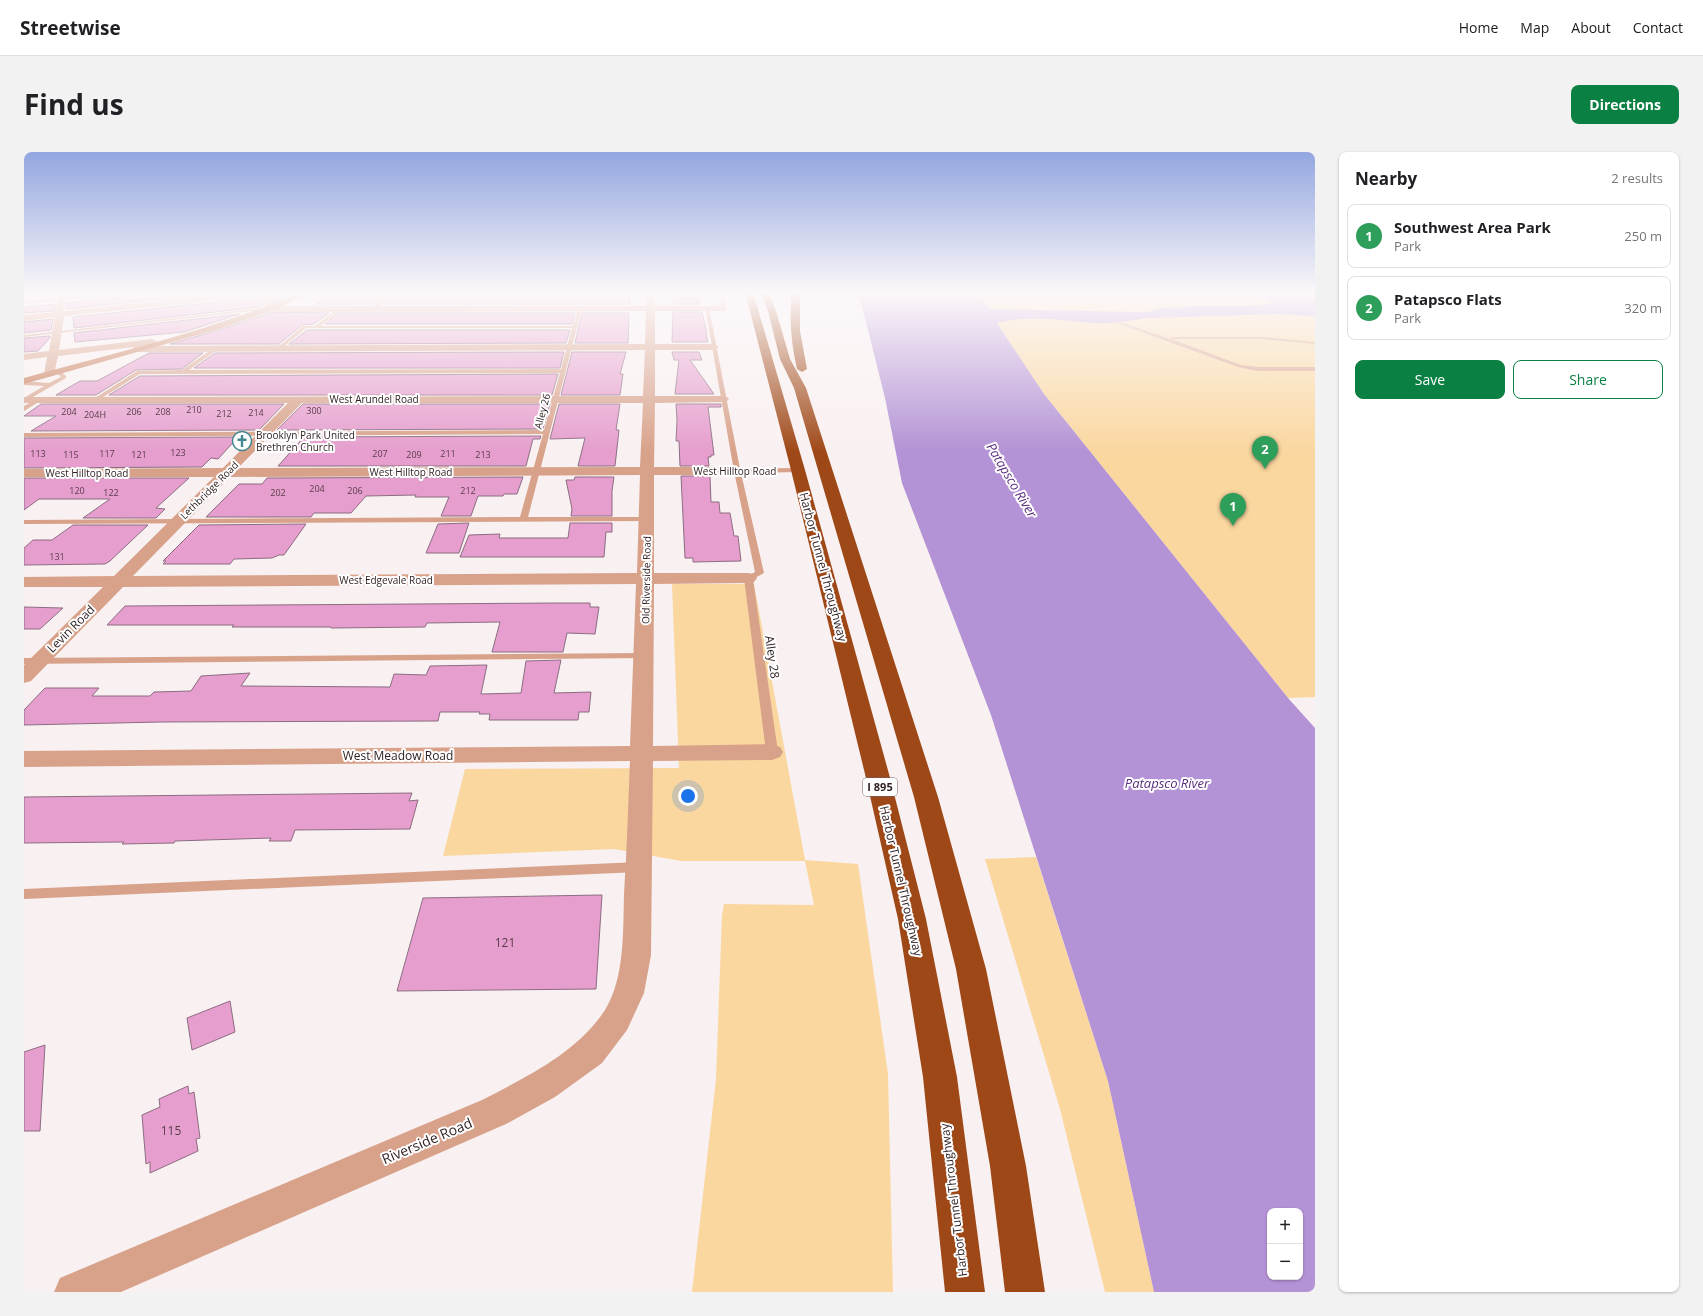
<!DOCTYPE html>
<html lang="en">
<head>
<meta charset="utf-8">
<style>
	body { margin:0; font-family:"Open Sans",sans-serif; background:#f2f2f2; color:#202124 }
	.controls { position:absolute; right:12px; bottom:12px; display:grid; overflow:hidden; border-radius:8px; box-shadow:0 1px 3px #0004 }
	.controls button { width:36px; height:36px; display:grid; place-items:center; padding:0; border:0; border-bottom:1px solid #e0e0e0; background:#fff; color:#202124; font:20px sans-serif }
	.you { position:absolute; left:664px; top:644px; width:14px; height:14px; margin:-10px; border:3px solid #fff; border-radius:50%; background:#1a73e8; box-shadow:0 0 0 6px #1a73e833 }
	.badge { display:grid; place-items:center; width:26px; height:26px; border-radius:50%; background:#0b8043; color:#fff; font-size:13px; font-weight:700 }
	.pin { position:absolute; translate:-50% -33px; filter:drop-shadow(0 1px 2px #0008) }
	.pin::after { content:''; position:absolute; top:21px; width:14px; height:12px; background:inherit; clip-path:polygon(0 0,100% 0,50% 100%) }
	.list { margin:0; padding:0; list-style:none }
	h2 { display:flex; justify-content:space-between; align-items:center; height:52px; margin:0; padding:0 16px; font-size:17px }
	h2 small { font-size:13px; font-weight:400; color:#757577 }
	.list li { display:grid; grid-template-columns:26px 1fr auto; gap:12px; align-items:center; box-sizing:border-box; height:64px; margin:0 8px 8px; padding:0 8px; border:1px solid #e0e0e0; border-radius:8px }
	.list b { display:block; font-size:15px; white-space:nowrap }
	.list p { margin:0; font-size:13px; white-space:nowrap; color:#757577 }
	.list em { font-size:13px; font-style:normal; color:#757577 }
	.actions { display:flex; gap:8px; padding:12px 16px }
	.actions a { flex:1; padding:9px 0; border:1px solid #0b8043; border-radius:8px; text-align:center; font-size:14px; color:#0b8043 }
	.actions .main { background:#0b8043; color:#fff }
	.map { position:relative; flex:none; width:1291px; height:1140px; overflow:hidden; border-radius:8px }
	header { display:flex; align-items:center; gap:24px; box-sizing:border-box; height:56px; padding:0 20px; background:#fff; border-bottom:1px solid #e0e0e0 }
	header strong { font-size:19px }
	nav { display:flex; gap:22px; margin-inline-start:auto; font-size:14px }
	.intro { display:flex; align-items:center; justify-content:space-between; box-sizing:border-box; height:96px; padding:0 24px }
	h1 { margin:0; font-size:28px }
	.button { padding:10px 18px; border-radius:8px; background:#0b8043; color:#fff; font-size:14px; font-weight:700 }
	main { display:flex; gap:24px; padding:0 24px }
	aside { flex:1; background:#fff; border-radius:8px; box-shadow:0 1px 3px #0004 }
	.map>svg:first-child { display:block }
	.green { fill:#fad79f }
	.water { fill:#b392d5; fill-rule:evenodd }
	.building { fill:#e59ecd; stroke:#8c6d81 }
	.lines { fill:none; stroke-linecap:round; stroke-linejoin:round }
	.service { fill:#d8a28a; fill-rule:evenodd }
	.minor { fill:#d8a28a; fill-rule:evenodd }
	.secondary { fill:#c77954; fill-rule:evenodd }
	.motorway { fill:#9f4817; fill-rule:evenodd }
	.labels { text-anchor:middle; stroke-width:4; stroke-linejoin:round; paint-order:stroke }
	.far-number-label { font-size:9px; fill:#5b3d4a }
	.far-street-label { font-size:10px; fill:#2d1d1e; stroke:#fff }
	.far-poi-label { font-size:10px; fill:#2d1d1e; stroke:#fff; text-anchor:start }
	.shield { fill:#fff; stroke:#6c6162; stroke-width:1 }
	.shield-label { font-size:11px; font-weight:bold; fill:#2d1d1e }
	.street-label { font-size:12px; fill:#2d1d1e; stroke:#fff }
	.near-number-label { font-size:12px; fill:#5b3d4a }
	.water-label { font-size:13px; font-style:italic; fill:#5a2e7e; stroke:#fff }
	.near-street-label { font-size:14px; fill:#2d1d1e; stroke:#fff }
</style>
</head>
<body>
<header>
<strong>Streetwise</strong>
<nav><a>Home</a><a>Map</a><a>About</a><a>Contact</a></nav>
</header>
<div class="intro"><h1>Find us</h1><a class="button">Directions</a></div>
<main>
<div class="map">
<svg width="1291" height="1140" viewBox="0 0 1291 1140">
	<rect width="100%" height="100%" fill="#f9f0f1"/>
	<path class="green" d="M950,140H1291V545L1264,546L1020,242L975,176L966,157Z
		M648,432H730L781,708L834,712L864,922L869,1140H668L692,927L698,763L700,752L790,753L781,709H657L590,697L419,704L441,617L655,616Z
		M1012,705L1084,929L1130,1140H1081L1036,957L961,707Z"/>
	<path class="water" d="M833,140H950L966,157L1114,160H1124L1136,156L1167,154H1225L1245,152L1248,149L1213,140H1282L1291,142V164L1254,162L1122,166C1105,169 1088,172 1071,171C1039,169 1004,162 973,171L1020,242L1264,546L1291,576V1140H1130L1084,929L967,563L878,331L861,246L839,158ZM1246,1059H1276V1125H1246Z"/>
	<path class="building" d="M109,140H205L42,157V151L56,149L58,147Z
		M253,140H272L249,150L244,144Z
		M307,140H361L348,152H292Z
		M573,140H607L606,152H358L366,144H571L574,143Z
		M234,146L239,153L235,155L50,176L49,165Z
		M651,146H675L676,152H649V149H652Z
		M31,152V159L0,161V156L4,155Z
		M249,160L305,161L290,172L278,173L255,192H146L195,178Z
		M649,160H678L683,182H682L684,190H648Z
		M314,161H551L548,172H301Z
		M558,161H605L604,191H551Z
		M216,162L160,180L51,190L50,181Z
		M29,167L27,178L0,181V170Z
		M283,178H546L542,191L265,192Z
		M26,184V186L14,199L0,200V186Z
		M540,200L536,216H170L191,201Z
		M548,200H602L596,222H599L596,243H537Z
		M648,200H675L678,208H666L690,242H651L655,208H650Z
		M125,201H179L158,217L112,218L72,243H32L56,229H73Z
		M534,222L528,243H85L116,224Z
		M17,252H260L235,278L7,279L32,264H0Z
		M279,252H526L519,277L253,278Z
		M535,252H596L592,278H595L591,314H554L561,286L526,287Z
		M652,252H697V255H684L690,303H687V305H684L685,314H656L655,289H652L653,268Z
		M517,284L516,287H509L502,314H254L280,285Z
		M214,285L194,307L187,306L178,315L0,316V286Z
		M657,324H686L687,350H695L696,361H706L710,384H714L717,409L669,410V406H661Z
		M499,325L493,342H480L479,344H454L447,364H417L425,345H391L392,343L342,344L327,361H290L287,365H182L215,332H238L243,326Z
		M551,325H590L588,339V364H547L548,357L542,328H550Z
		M0,326H165L132,356L141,357L132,366H59L86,347H15L0,358Z
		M445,371L435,401H402L414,372Z
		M546,371H588V380H582L580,405H436L445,383L476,382L475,386H544Z
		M282,372L260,403H255L248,406L210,407L206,412H139L142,409H139L175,373Z
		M49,373H124L86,409L81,412L0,413V396L9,388H28Z
		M533,451H566V455H575L571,482L543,481L539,500H468L476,470L403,471L401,475L307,476V475H208L210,473H83L101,454Z
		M0,455L39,456L16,477H0Z
		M537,508L530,541L567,540L565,560H555L554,568H465L466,562H455L456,560H416L414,569L138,570L0,573V558L21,536H75L68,544H126L130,540L167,539L177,524L226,521L217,534L366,535L370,522L402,523L406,514L463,513L457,542L497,541L502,509Z
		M388,641L385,649L394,648L386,677L271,678L267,689H245L247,686L151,689L150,691L98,692L100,690L0,691V645Z
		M578,743L572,837L373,839L399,746Z
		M206,849L211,880L168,898L163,866Z
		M21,893L16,979H0V900Z
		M164,934L165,942L170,940L176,986L172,987L174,999L126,1021V1010L122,1012L118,963L136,955L135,947Z"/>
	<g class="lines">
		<path class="service" d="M92,140H108L0,152V150Z
			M363,140L571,141L573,142L571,143H365L351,158H347V156Z
			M627,143H695L701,145V156L699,157L697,156V146L695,145H626Z
			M248,155L246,157L0,185V183Z
			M556,155L558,156L504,365H623L627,367L626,369L0,372V368L496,365L519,282L0,285V281L520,278L536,221L116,222L73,249L68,248L113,219L158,218L191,195L193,196V198L165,218L537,217L548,176H282L257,197L253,196L279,174H291L314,156L316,158L297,174H549L554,156Z
			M681,155L685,156L716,317L774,316L777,318L774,320L717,321L740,421L729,427L754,600L752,603H744L742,600L720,426L731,420L710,319Z
			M1093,169L1146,187L1148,185H1237L1291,190V192L1237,187H1147L1217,213L1234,215H1291V219H1234L1214,215L1093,171Z
			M34,217L42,224V226L0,250V246L20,234L0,233V229L25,231L37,225L31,219Z
			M13,247L18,248L0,259V254Z
			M620,501L624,502L625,504L624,506L0,512V506Z
			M615,710L620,711L622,715L620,719L615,720L0,747V737Z"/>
		<path class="minor" d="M34,140H42L40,159L222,140H252L242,143L250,154H622L623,140H631V154H702L703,156L702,158L699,159H631V192H690L695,195L690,198H631V244H699L703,245L705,247L703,249L699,250L631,251L630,315H713L718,316L720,319L718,322L713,323H630V421H724L730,422L733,426L730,430L724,431L630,432L629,594L748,592L756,595L759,600L756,605L748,608L629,609L627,803L620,841L603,878L578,911L531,945L482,972L97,1140H30L36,1126L458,948C502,925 553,901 581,858C601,826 599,778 600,742C603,698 604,653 606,609L0,615V599L606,594L612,432L99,435L7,529L0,531V513L79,435H0V425L90,424L190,325H0V317L199,316L264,251H0V245L619,244L621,198L114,200L110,199L109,197L110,195L34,204L30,222L25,225L20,222L23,205L0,208V202L25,199L31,165L0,169V163L32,160ZM235,144L244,158L260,160L622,159L621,192L119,194L131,192L133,190L128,187L35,198L40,164ZM278,251H619L616,315L214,316ZM616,323L613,421L109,424L206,325Z"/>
		<path class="secondary" d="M276,140H287L250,158L195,177L0,232V226C92,200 188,179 276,140Z"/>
		<path class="motorway" d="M721,140H729L781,318L865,622L902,767L933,925L961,1140H921L899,925L874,767L841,622L767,318Z
			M736,140H744L752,159L766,207L782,236L914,645L962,817L1002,1014L1021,1140H981L966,1014L932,817L890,645L770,236L756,207L744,159Z
			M768,140H776V179L783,217L778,220L773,217C767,191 765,166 768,140Z"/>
	</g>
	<linearGradient id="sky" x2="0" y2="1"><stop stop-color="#93a6e0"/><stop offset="0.47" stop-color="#fcf8f9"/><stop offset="1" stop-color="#fcf8f9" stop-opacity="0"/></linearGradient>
	<rect width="1291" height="300" fill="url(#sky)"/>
	<defs>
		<symbol id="church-ring" viewBox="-11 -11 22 22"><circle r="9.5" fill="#fff" stroke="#428892" stroke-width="1.5"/><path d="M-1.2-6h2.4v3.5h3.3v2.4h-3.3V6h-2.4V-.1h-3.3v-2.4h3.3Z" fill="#428892"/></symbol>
	</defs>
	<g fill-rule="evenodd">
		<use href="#church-ring" x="207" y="278" width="22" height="22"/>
	</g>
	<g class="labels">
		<g class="far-number-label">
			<text x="170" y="261">210</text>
			<text x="290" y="262">300</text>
			<text x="45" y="263">204</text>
			<text x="110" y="263">206</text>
			<text x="139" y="263">208</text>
			<text x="232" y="264">214</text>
			<text x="200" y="265">212</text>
			<text x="71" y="266">204H</text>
			<text x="154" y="304">123</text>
			<text x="14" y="305">113</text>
			<text x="83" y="305">117</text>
			<text x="356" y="305">207</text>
			<text x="424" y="305">211</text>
			<text x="47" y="306">115</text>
			<text x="115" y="306">121</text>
			<text x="390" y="306">209</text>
			<text x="459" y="306">213</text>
			<text x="293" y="340">204</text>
			<text x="53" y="342">120</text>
			<text x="331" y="342">206</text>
			<text x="444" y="342">212</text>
			<text x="87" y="344">122</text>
			<text x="254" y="344">202</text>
			<text x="33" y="408">131</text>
		</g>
		<g class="far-street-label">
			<text x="350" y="251">West Arundel Road</text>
			<text transform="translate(518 259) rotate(-75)" y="4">Alley 26</text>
			<text x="711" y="323">West Hilltop Road</text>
			<text x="387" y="324">West Hilltop Road</text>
			<text x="63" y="325">West Hilltop Road</text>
			<text transform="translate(185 338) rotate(-45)" y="4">Lethbridge Road</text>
			<text x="362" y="432">West Edgevale Road</text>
			<text transform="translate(622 428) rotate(-89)" y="4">Old Riverside Road</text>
		</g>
		<g class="far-poi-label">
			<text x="232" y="287">Brooklyn Park United<tspan x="232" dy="12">Brethren Church</tspan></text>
		</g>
		<rect class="shield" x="839" y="626" width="34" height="18" rx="3"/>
		<g class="shield-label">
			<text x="856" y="639">I 895</text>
		</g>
		<g class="street-label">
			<text transform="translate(799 415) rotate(75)" y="4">Harbor Tunnel Throughway</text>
			<text transform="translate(47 477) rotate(-45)" y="4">Levin Road</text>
			<text transform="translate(748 505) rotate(82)" y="4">Alley 28</text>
			<text x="374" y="608">West Meadow Road</text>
			<text transform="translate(877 729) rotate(77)" y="4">Harbor Tunnel Throughway</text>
			<text transform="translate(930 1048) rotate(-97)" y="4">Harbor Tunnel Throughway</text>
		</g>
		<g class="near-number-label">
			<text x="481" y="795">121</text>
			<text x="147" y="983">115</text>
		</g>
		<g class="water-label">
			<text transform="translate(988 328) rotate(59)" y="5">Patapsco River</text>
			<text x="1143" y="636">Patapsco River</text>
		</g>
		<g class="near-street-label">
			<text transform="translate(403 989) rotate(-23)" y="5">Riverside Road</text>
		</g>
	</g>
</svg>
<div class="controls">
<button>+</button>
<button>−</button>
</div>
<div class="you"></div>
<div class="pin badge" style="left:1209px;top:374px;background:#2e9e5b">1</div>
<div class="pin badge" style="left:1241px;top:317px;background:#2e9e5b">2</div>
</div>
<aside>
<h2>Nearby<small>2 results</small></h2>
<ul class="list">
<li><span class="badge" style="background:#2e9e5b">1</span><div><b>Southwest Area Park</b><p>Park</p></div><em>250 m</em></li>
<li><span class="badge" style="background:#2e9e5b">2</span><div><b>Patapsco Flats</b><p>Park</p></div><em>320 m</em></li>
</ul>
<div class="actions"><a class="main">Save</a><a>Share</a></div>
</aside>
</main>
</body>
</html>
